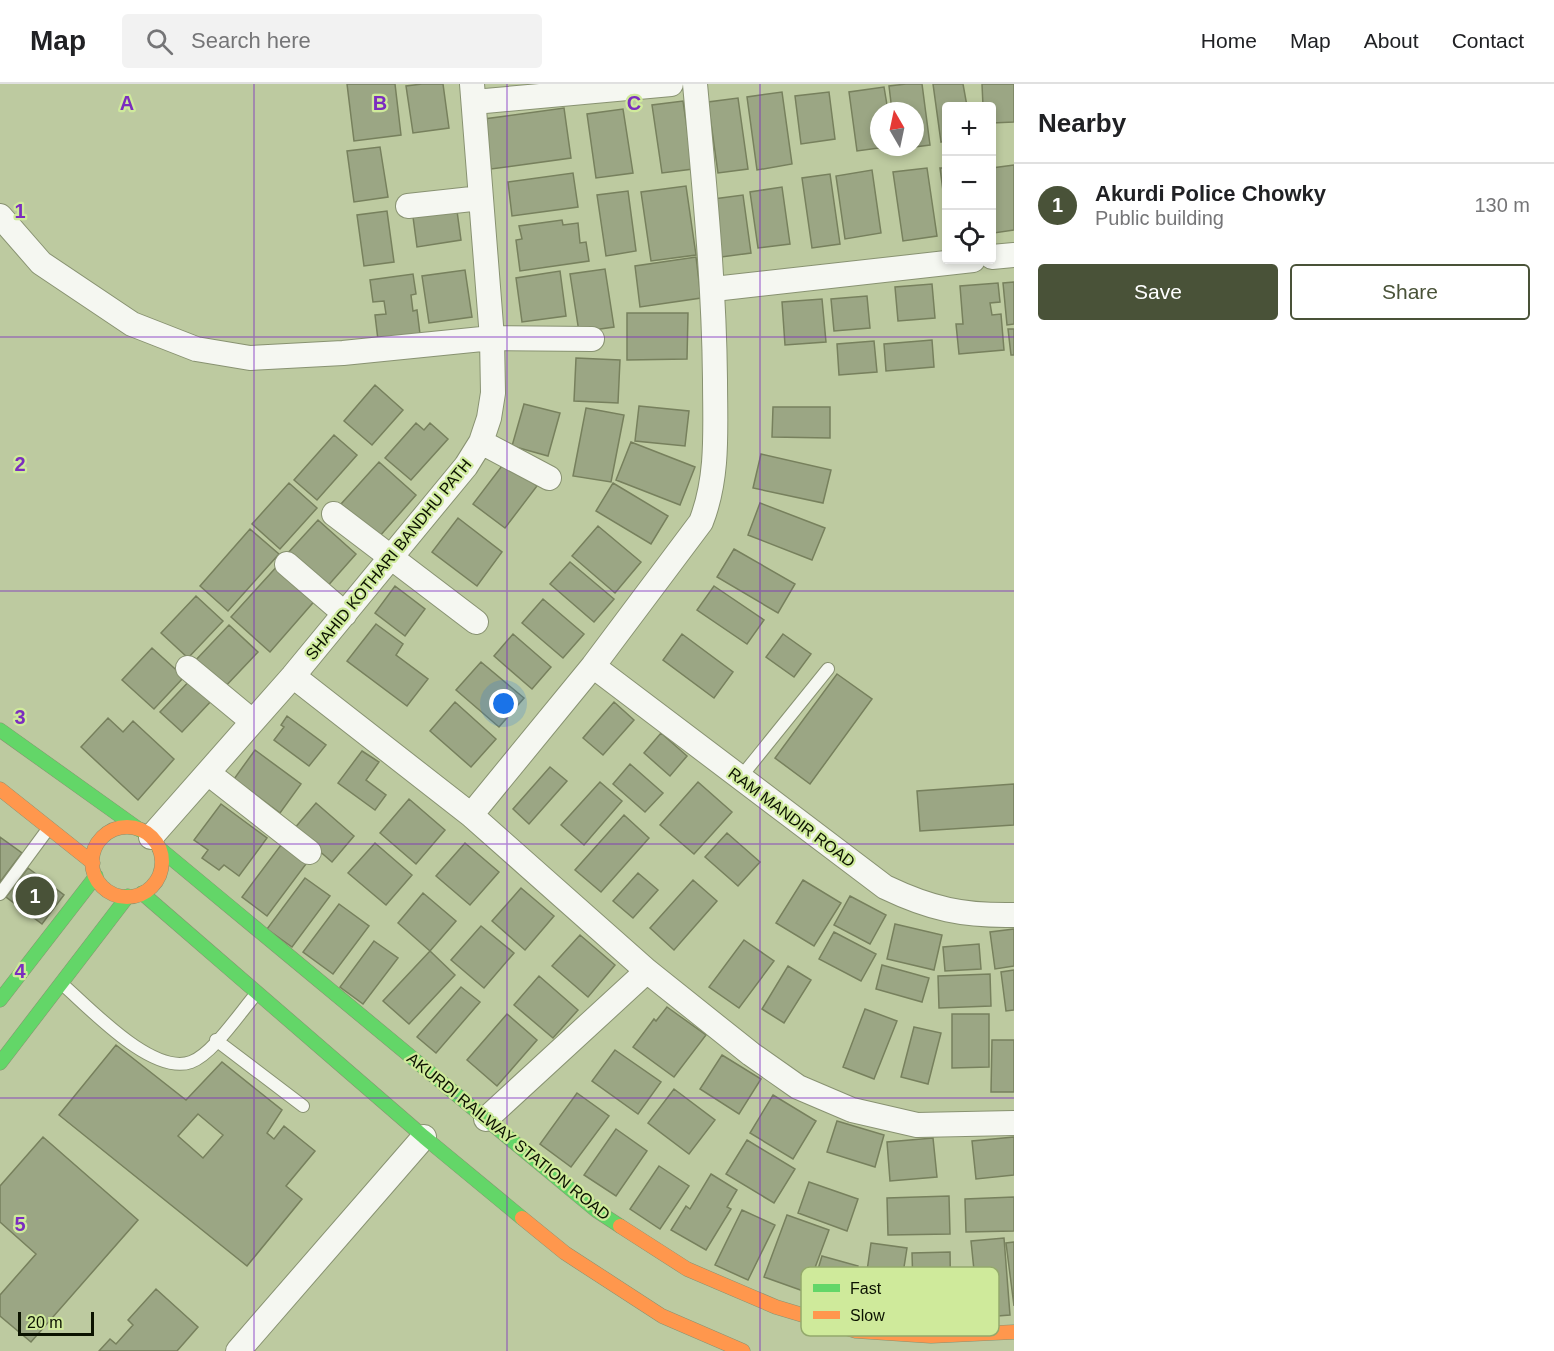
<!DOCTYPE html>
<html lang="en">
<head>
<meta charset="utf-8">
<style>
	body { margin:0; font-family:Helvetica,sans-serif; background:#f2f2f2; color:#202124 }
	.controls { position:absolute; right:18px; top:18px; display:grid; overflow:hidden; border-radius:6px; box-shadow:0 3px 9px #0003 }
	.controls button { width:54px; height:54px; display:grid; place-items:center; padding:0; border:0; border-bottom:2px solid #e0e0e0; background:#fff; color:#202124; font:30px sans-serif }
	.compass { position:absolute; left:870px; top:18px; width:54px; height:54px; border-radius:50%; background:#fff; box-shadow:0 3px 9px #0003; rotate:351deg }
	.scale { position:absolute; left:18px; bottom:15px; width:76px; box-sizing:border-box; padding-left:6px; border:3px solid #0b1200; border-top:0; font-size:16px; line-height:21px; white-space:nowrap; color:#0b1200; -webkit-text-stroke:4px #cfea9b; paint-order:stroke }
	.you { position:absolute; left:504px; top:620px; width:21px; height:21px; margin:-15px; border:4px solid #fff; border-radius:50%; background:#1a73e8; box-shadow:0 0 0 9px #1a73e833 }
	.badge { display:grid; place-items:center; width:39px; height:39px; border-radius:50%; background:#495238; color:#fff; font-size:20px; font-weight:700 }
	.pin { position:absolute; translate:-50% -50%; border:3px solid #fff; box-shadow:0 2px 6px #0006 }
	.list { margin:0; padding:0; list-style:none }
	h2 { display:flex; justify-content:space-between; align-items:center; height:78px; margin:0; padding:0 24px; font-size:26px }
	h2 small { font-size:20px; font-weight:400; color:#757577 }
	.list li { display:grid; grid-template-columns:39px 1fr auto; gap:18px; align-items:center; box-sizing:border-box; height:84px; padding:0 24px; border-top:2px solid #e0e0e0 }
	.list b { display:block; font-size:22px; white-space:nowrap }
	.list p { margin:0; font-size:20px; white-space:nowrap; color:#757577 }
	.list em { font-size:20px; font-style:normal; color:#757577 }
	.actions { display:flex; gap:12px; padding:18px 24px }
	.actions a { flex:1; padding:14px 0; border:2px solid #495238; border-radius:6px; text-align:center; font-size:21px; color:#495238 }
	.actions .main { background:#495238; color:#fff }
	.icon { flex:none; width:33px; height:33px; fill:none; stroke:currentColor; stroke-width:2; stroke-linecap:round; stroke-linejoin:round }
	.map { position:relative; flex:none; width:1014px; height:1267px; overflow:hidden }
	header { display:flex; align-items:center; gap:36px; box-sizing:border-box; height:84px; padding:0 30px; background:#fff; border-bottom:2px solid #e0e0e0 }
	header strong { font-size:28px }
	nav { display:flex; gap:33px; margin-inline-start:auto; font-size:21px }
	.search { width:420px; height:54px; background:#f2f2f2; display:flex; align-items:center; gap:15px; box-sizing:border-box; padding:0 21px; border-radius:6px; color:#757577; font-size:22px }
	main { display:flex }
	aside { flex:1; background:#fff }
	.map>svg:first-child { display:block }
	.building { fill:#9ba684; stroke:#77805d; stroke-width:1.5; fill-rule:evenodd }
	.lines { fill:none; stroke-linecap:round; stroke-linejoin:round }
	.lane-casing { stroke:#889271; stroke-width:14 }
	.street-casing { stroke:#889271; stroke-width:26 }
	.fast-casing { stroke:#889271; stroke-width:15 }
	.slow-casing { stroke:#889271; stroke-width:15 }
	.lane { stroke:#f5f7f1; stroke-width:12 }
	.street { stroke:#f5f7f1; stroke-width:24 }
	.fast { stroke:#63d668; stroke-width:14 }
	.slow { stroke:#ff974d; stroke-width:14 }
	.grid { fill:none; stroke:#7b2cbf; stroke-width:1.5; stroke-opacity:0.55 }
	.labels { text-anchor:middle; stroke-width:4.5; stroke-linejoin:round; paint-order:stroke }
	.street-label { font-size:16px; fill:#0b1200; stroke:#cfea9b }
	.key { fill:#cfea9b; stroke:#94a96c; stroke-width:1.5 }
	.key-label { font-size:16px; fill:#0b1200 }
	.grid-label { font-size:20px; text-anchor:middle; font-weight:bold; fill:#7b2cbf; stroke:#cfea9b; stroke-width:4.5; stroke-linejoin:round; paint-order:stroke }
</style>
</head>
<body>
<header>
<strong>Map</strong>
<div class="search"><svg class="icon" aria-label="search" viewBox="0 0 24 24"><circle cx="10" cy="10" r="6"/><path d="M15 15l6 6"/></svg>Search here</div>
<nav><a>Home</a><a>Map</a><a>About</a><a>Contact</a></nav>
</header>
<main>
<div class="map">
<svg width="1014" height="1267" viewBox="0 0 1014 1267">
	<rect width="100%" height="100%" fill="#bdcaa0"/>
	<path class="building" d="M347,0H395L401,51L354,57Z
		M422,0H443L449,44L413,49L406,2Z
		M906,0H922L930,61L915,63V27H892L889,2Z
		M933,0H963L967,22H946V57L941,58Z
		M982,0H1014V38L992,39V22H983Z
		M884,3L888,27H879V63H886L857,67L849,8Z
		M782,8L792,80L757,86L747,13Z
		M829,8L835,55L801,60L795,12Z
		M738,14L748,85L718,89L708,18Z
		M683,17L693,85L662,89L652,21Z
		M564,24L571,74L491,85L484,35Z
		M623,25L633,89L596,94L587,30Z
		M380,63L388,113L354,118L347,67Z
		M1014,81V146L994,149L992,84Z
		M927,84L937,152L903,157L893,88Z
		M940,84H946V130Z
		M872,86L881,149L845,155L836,92Z
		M573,89L578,123L512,132L508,98Z
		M830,90L840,160L812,164L802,94Z
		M686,102L696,171L651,177L641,108Z
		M782,103L790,160L758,164L750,108Z
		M628,107L636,167L606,172L597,111Z
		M743,111L751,169L714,174L706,116Z
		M387,127L394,178L364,182L357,131Z
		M457,127L461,156L417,163L413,133Z
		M562,136L563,141L578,139L580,159L586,158L589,177L520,187L516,156L522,155L519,142Z
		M696,173L701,214L640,223L635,182Z
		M605,185L614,243L579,248L570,190Z
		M465,186L472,233L429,239L422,192Z
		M560,187L566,232L522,238L516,194Z
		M413,190L416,210L411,211L413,227L417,226L420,250L378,256L375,231L386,230L384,217L373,218L370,196Z
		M1014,198V240L1007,241L1003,199Z
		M998,199L1000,218L990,219L992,231L1001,230L1004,266L959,270L956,240H963L960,202Z
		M932,200L935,234L898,237L895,203Z
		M867,212L870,244L834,247L831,215Z
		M822,215L826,258L785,261L782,218Z
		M627,229H688L687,275L627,276Z
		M1008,245H1014V271H1011Z
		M932,256L934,283L886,287L884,260Z
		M874,257L877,288L839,291L837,260Z
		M576,274L620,276L618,319L574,317Z
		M375,301L403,326L372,361L344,337Z
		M524,320L560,329L548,372L512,362Z
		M639,322L689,327L685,362L635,357Z
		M773,323H830V354L772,353Z
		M586,324L624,331L611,398L573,392Z
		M416,339L424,346L430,339L448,355L411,396L385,374Z
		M334,351L357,371L317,416L294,396Z
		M631,358L695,383L680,421L616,396Z
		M761,370L831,386L823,419L753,404Z
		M379,378L416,411L379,453L341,420Z
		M505,378L537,402L505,444L473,420Z
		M289,399L317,424L280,465L252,440Z
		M613,399L668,432L651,460L596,427Z
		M760,419L825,444L812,476L748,451Z
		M458,434L502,468L477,502L432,468Z
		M318,436L356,470L325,505L286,471Z
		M598,442L641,478L615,509L572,472Z
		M250,445L279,470L228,527L200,502Z
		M734,465L795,500L778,529L717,493Z
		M570,478L614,515L594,538L550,500Z
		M280,479L318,513L270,568L231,533Z
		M395,502L425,525L405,552L375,529Z
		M714,502L764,536L747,560L697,526Z
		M196,512L223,537L188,574L161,549Z
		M543,515L584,550L563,574L522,539Z
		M376,540L403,560L396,571L428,595L407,622L347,577Z
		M229,541L258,568L222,606L193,579Z
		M513,550L551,583L532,605L494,572Z
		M682,550L733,588L714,614L663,576Z
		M783,550L811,570L794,593L766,573Z
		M152,564L184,593L154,625L122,596Z
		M481,578L524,614L499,643L456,606Z
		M837,590L872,615L810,700L775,674Z
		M193,593L214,614L182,648L160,628Z
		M455,618L496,655L471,683L430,647Z
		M614,618L634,636L603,671L583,654Z
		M287,632L326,661L309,682L274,656L284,643L281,641Z
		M108,634L123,648L133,637L174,675L138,716L81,663Z
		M661,649L687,672L670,692L644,669Z
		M255,666L301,700L280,729L234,695Z
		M362,667L379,678L366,696L386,711L375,726L338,699Z
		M630,680L663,709L645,728L613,700Z
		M550,683L567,697L529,740L513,725Z
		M600,698L622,717L584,761L561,741Z
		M698,698L732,728L694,770L660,741Z
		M1014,700V741L920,747L917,707Z
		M409,715L445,746L416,780L380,749Z
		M316,719L354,752L332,778L294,745Z
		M221,720L267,754L239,792L224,781L219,786L202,774L208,766L194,756Z
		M624,731L649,754L601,808L575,786Z
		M727,749L760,778L738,802L705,773Z
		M0,753L22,769L0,798Z
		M375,759L412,791L386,821L348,789Z
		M465,759L499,788L470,821L436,792Z
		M281,761L306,780L267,832L242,813Z
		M28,784L64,811L42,840L6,813Z
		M638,789L658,806L633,834L613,817Z
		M305,794L330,812L292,863L267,845Z
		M693,796L717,817L674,866L650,844Z
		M803,796L841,819L814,862L776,839Z
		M521,804L554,832L525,866L492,837Z
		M423,809L456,837L430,867L398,839Z
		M850,812L886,831L870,860L834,841Z
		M339,820L369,842L333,890L303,868Z
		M895,840L942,851L934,886L887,875Z
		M481,842L514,869L484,904L451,876Z
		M1014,845V882L995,885L990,848Z
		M834,848L876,870L861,897L819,875Z
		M580,851L615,881L588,913L552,882Z
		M744,856L774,877L739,924L709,903Z
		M374,857L398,874L363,920L340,903Z
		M979,860L981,885L945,887L943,863Z
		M430,867L455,891L409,940L383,917Z
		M882,881L929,894L922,918L876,905Z
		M788,882L811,896L784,939L762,925Z
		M1014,886V926L1006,927L1001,888Z
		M990,890L991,922L939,924L938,892Z
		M539,892L578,926L553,954L514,921Z
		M461,903L480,918L436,969L417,953Z
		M667,923L706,951L674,993L633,963L654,935L656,937Z
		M865,925L897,937L874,995L843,983Z
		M507,930L537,956L497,1002L467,976Z
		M952,930H989V983L952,984Z
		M914,943L941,949L928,1000L901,993Z
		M992,956H1014V1008H991Z
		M116,961L186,1016L222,978L282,1026L267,1049L274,1055L284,1042L315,1067L286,1102L302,1115L247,1182L59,1031ZM198,1030L223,1051L203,1074L178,1052Z
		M615,966L661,998L638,1030L592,997Z
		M722,971L761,995L739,1030L700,1005Z
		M674,1005L715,1036L689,1070L648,1039Z
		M577,1009L609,1032L571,1083L540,1060Z
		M773,1011L816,1037L793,1075L750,1049Z
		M837,1037L884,1051L875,1083L827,1068Z
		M616,1045L647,1067L616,1112L584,1091Z
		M43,1053L138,1136L31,1258L0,1232V1211L36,1170L0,1138V1102Z
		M1014,1053V1091L976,1095L972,1057Z
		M933,1054L937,1093L890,1097L887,1058Z
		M747,1056L795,1085L774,1119L726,1090Z
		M659,1082L689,1102L660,1145L630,1125Z
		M711,1090L737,1106L727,1123L731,1125L706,1166L671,1146L686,1122L690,1125Z
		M809,1098L858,1115L847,1147L798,1129Z
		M949,1112L950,1150L888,1151L887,1114Z
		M1014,1113V1147L966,1148L965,1115Z
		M742,1126L775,1141L748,1196L715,1181Z
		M787,1131L829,1146L806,1208L764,1193Z
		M1004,1154L1010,1231L971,1234L968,1196H975L971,1157Z
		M1014,1158V1222L1006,1159Z
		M871,1159L907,1164L896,1234L861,1229Z
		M950,1168L951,1235L914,1236L912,1169Z
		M822,1172L858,1182L846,1225L809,1215Z
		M156,1205L198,1243L177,1267H99L110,1255L116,1260L133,1241L128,1236Z"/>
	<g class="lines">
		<defs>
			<path id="lane" d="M740,694L828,585
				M0,810L48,745
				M62,900C90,924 152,992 191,978C213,970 241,927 257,909
				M216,956L303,1022"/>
			<path id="street" d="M474,18L671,0
				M408,122L481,114
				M0,132L41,179L132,240L196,265L250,274L343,269L492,254L592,255
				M992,173L1014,171
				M714,205L973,176
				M481,358L549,394
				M334,430L476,538
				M287,480L345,530
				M593,582L885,803C931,825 963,832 1014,831
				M188,584L252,637
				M293,592L471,731L647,887L751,970L798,1003L852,1026L917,1041L1014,1039
				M208,689L309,768
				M471,731L593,582L701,438C719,392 715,344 715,295C714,196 704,98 695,0
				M151,753L293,592L466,382L481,358L489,334L493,309L492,254L472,0
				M486,1035L647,887
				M238,1267L424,1053"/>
			<path id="fast" d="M0,646L140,746
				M159,764L597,1127L620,1142
				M142,809L424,1053L522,1134
				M0,916L96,792
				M0,979L128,812"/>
			<path id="slow" d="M0,705L93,779
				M92 778a35 35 0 1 1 70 0a35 35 0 1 1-70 0Z
				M522,1134L565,1169L662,1232L743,1267
				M620,1142L687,1185L776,1223L856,1247L931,1252L1014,1248"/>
		</defs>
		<use href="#lane" class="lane-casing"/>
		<use href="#street" class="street-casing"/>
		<use href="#fast" class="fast-casing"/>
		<use href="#slow" class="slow-casing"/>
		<use href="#lane" class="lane"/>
		<use href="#street" class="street"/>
		<use href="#fast" class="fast"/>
		<use href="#slow" class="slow"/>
	</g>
	<path class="grid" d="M254,0V1267M507,0V1267M760,0V1267M0,253H1014M0,507H1014M0,760H1014M0,1014H1014"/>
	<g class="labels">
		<g class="street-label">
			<text transform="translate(388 475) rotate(-51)" y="6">SHAHID KOTHARI BANDHU PATH</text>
			<text transform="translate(792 733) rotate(37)" y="6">RAM MANDIR ROAD</text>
			<text transform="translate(509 1052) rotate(39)" y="6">AKURDI RAILWAY STATION ROAD</text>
		</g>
	</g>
	<rect x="801" y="1183" width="198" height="69" rx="9" class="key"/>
	<rect x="813" y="1200" width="27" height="8" fill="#63d668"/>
	<rect x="813" y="1227" width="27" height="8" fill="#ff974d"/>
	<g class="key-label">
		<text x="850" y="1210">Fast</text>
		<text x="850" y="1237">Slow</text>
	</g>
	<g class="grid-label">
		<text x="127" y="26">A</text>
		<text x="380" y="26">B</text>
		<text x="634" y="26">C</text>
		<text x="20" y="134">1</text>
		<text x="20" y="387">2</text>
		<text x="20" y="640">3</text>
		<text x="20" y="894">4</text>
		<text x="20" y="1147">5</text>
	</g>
</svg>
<div class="controls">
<button>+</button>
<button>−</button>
<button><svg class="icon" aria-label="locate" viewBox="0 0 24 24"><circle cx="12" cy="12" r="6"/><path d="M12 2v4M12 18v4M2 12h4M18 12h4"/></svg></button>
</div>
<svg class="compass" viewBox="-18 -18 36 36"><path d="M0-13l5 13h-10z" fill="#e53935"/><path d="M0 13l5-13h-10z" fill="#757577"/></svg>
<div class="scale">20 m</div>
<div class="you"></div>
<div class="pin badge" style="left:35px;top:812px">1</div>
</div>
<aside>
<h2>Nearby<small></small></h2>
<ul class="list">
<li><span class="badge">1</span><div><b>Akurdi Police Chowky</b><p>Public building</p></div><em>130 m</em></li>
</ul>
<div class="actions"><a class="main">Save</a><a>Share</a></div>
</aside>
</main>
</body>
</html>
